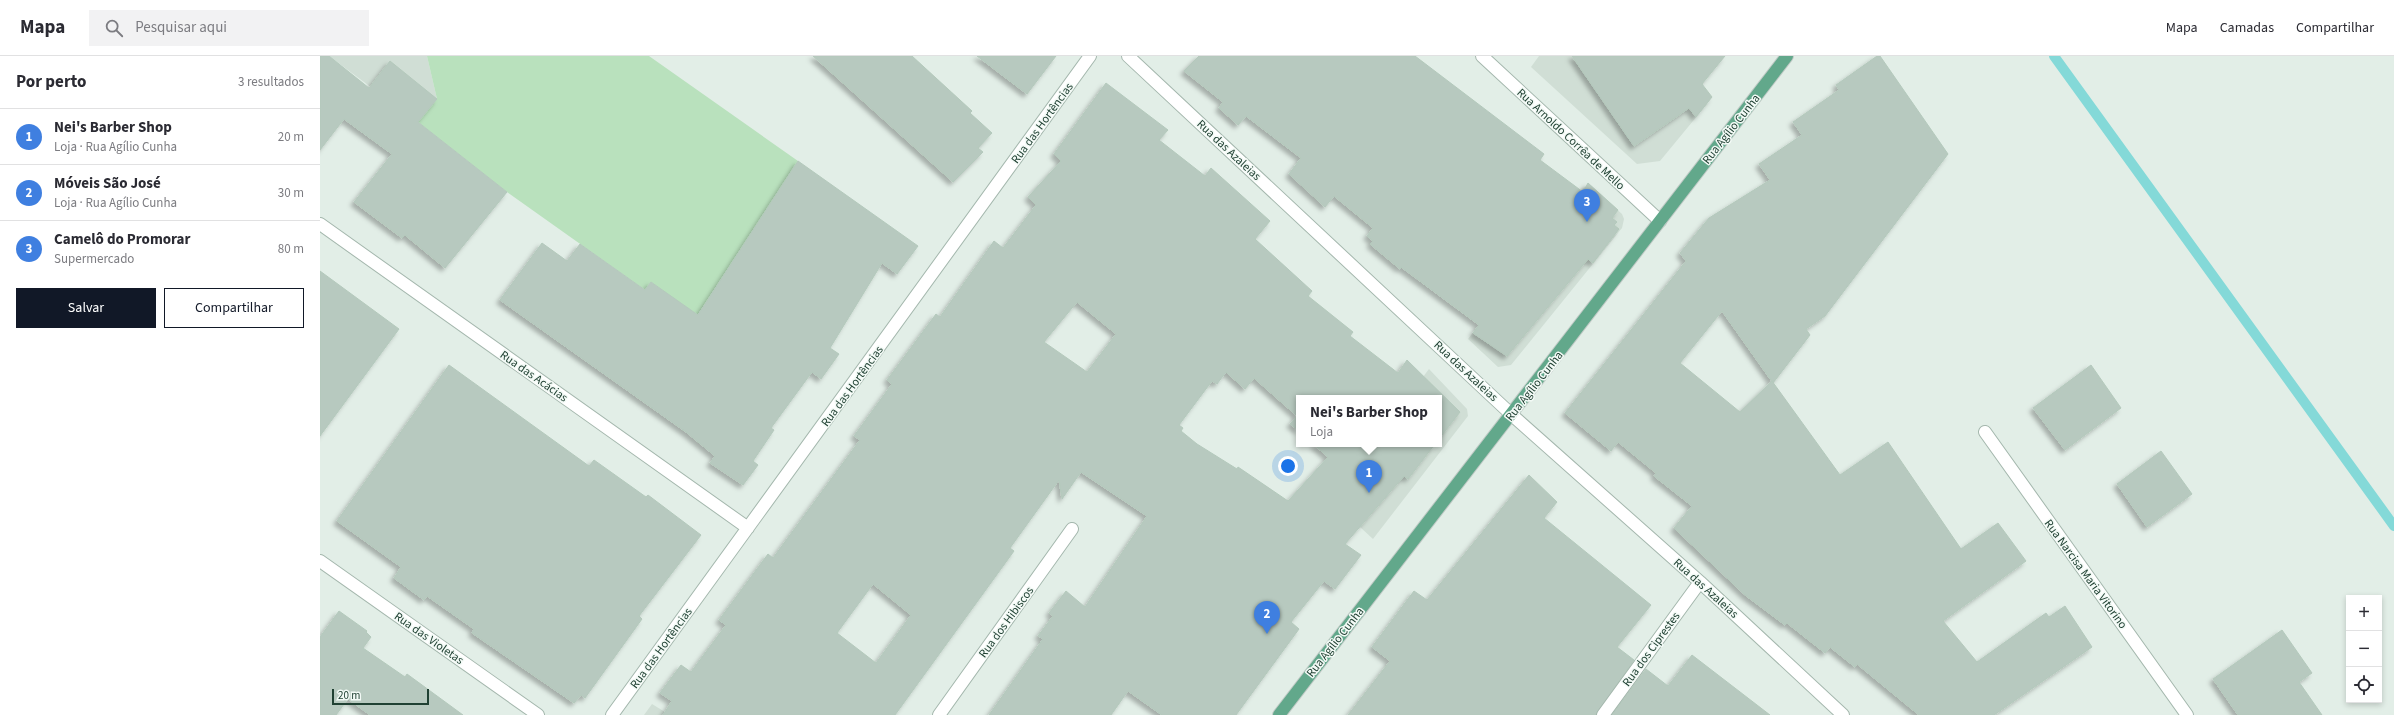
<!DOCTYPE html>
<html lang="pt">
<head>
<meta charset="utf-8">
<style>
	body { margin:0; font-family:"Source Sans 3",sans-serif; background:#f2f2f3; color:#2b2b33 }
	.controls { position:absolute; right:12px; bottom:12px; display:grid; overflow:hidden; border-radius:0px; box-shadow:0 2px 6px #0003 }
	.controls button { width:36px; height:36px; display:grid; place-items:center; padding:0; border:0; border-bottom:1px solid #e1e1e2; background:#fff; color:#2b2b33; font:20px sans-serif }
	.scale { position:absolute; left:12px; bottom:10px; width:97px; box-sizing:border-box; padding-left:4px; border:2px solid #204133; border-top:0; font-size:11px; line-height:14px; white-space:nowrap; color:#204133; -webkit-text-stroke:3px #f3faf6; paint-order:stroke }
	.you { position:absolute; left:968px; top:410px; width:14px; height:14px; margin:-10px; border:3px solid #fff; border-radius:50%; background:#1a73e8; box-shadow:0 0 0 6px #1a73e833 }
	.badge { display:grid; place-items:center; width:26px; height:26px; border-radius:50%; background:#111827; color:#fff; font-size:13px; font-weight:700 }
	.pin { position:absolute; translate:-50% -33px; filter:drop-shadow(0 1px 2px #0008) }
	.pin::after { content:''; position:absolute; top:21px; width:14px; height:12px; background:inherit; clip-path:polygon(0 0,100% 0,50% 100%) }
	.popup { position:absolute; left:976px; top:339px; width:146px; height:52px; box-sizing:border-box; display:grid; place-content:center; border-radius:0px; background:#fff; filter:drop-shadow(0 1px 3px #0005); font-size:13px; white-space:nowrap; color:#7c7c81 }
	.popup b { font-size:15px; color:#2b2b33 }
	.popup::after { content:''; position:absolute; left:50%; top:100%; margin-left:-8px; border:8px solid transparent; border-top-color:#fff }
	.list { margin:0; padding:0; list-style:none }
	h2 { display:flex; justify-content:space-between; align-items:center; height:52px; margin:0; padding:0 16px; font-size:17px }
	h2 small { font-size:13px; font-weight:400; color:#7c7c81 }
	.list li { display:grid; grid-template-columns:26px 1fr auto; gap:12px; align-items:center; box-sizing:border-box; height:56px; padding:0 16px; border-top:1px solid #e1e1e2 }
	.list b { display:block; font-size:15px; white-space:nowrap }
	.list p { margin:0; font-size:13px; white-space:nowrap; color:#7c7c81 }
	.list em { font-size:13px; font-style:normal; color:#7c7c81 }
	.actions { display:flex; gap:8px; padding:12px 16px }
	.actions a { flex:1; padding:9px 0; border:1px solid #111827; border-radius:0px; text-align:center; font-size:14px; color:#111827 }
	.actions .main { background:#111827; color:#fff }
	.icon { flex:none; width:22px; height:22px; fill:none; stroke:currentColor; stroke-width:2; stroke-linecap:round; stroke-linejoin:round }
	.map { position:relative; flex:none; width:2074px; height:659px; overflow:hidden }
	header { display:flex; align-items:center; gap:24px; box-sizing:border-box; height:56px; padding:0 20px; background:#fff; border-bottom:1px solid #e1e1e2 }
	header strong { font-size:19px }
	nav { display:flex; gap:22px; margin-inline-start:auto; font-size:14px }
	.search { width:280px; height:36px; background:#f2f2f3; display:flex; align-items:center; gap:10px; box-sizing:border-box; padding:0 14px; border-radius:0px; color:#7c7c81; font-size:15px }
	main { display:flex }
	aside { flex:1; background:#fff }
	.map>svg:first-child { display:block }
	.built { fill:#d0ded5 }
	.green { fill:#b9e1bd }
	.lines { fill:none; stroke-linecap:round; stroke-linejoin:round }
	.stream { stroke:#84d9d8; stroke-width:10 }
	.building { fill:#b7c9bf; stroke:#b4c9bc; fill-rule:evenodd; filter:url(#shadow) }
	.minor-casing { stroke:#a4b7ad; stroke-width:14 }
	.major-casing { stroke:#c1cac6; stroke-width:14 }
	.minor { stroke:#fff; stroke-width:12 }
	.major { stroke:#62a88b; stroke-width:12 }
	.labels { text-anchor:middle; stroke-width:3; stroke-linejoin:round; paint-order:stroke }
	.street-label { font-size:12px; fill:#204133; stroke:#f3faf6 }
</style>
</head>
<body>
<header>
<strong>Mapa</strong>
<div class="search"><svg class="icon" aria-label="search" viewBox="0 0 24 24"><circle cx="10" cy="10" r="6"/><path d="M15 15l6 6"/></svg>Pesquisar aqui</div>
<nav><a>Mapa</a><a>Camadas</a><a>Compartilhar</a></nav>
</header>
<main>
<aside>
<h2>Por perto<small>3 resultados</small></h2>
<ul class="list">
<li><span class="badge" style="background:#3f7fe0">1</span><div><b>Nei's Barber Shop</b><p>Loja · Rua Agílio Cunha</p></div><em>20 m</em></li>
<li><span class="badge" style="background:#3f7fe0">2</span><div><b>Móveis São José</b><p>Loja · Rua Agílio Cunha</p></div><em>30 m</em></li>
<li><span class="badge" style="background:#3f7fe0">3</span><div><b>Camelô do Promorar</b><p>Supermercado</p></div><em>80 m</em></li>
</ul>
<div class="actions"><a class="main">Salvar</a><a>Compartilhar</a></div>
</aside>
<div class="map">
<svg width="2074" height="659" viewBox="0 0 2074 659">
	<defs>
		<filter id="shadow"><feDropShadow dx="-3.5" dy="3.5" stdDeviation="2" flood-color="#0004"/></filter>
	</defs>
	<rect width="100%" height="100%" fill="#e2eee7"/>
	<path class="built" d="M9,0H107L117,43L98,66Z
		M1219,0H1355L1387,48L1340,105L1317,108L1211,11Z
		M1268,127L1302,158L1304,163L1302,172L1191,309L1178,311L1148,283Z
		M1109,313L1147,353L1148,360L1053,483L1040,471L1083,420L1050,388H1119V342H1087Z
		M354,644L375,659H324L332,648L345,656Z"/>
	<path class="green" d="M107,0H329L478,105L377,260L331,226L325,234L187,136L98,66L117,43Z"/>
	<g class="lines">
		<path class="stream" d="M1734,0L2074,470"/>
	</g>
	<path class="building" d="M0,0H9L49,32L70,5L117,43L98,66L187,136L125,212L85,179L82,182L34,146L72,98L24,63L0,94Z
		M493,0H592L652,55L650,57L672,77L658,92L663,96L633,126Z
		M657,0H736L707,38Z
		M879,0H1095L1224,98L1220,104L1263,136L1268,127L1298,154L1292,162L1297,166L1294,169L1299,173L1273,207L1268,203L1187,300L1153,277L1159,269L1081,211L1080,213L1050,188L1053,185L1047,180L1053,172L1014,140L1005,151L969,118L981,102L926,60L918,69L899,52L903,46L864,15Z
		M1252,0H1405L1382,28L1392,41L1376,61L1369,52L1314,90Z
		M1557,0H1560L1628,98L1505,260L1486,273L1490,279L1453,327L1402,255L1360,307L1420,356L1452,325L1520,419L1568,386L1641,493L1678,467L1706,505L1623,565L1657,606L1726,557L1729,561L1745,550L1772,591L1674,659H1599L1537,608L1535,611L1510,591L1505,597L1467,567L1465,569L1425,539L1354,472L1372,450L1334,420L1336,417L1298,386L1291,395L1245,357L1366,205L1360,197L1389,162L1450,124L1439,108L1482,79L1473,66L1519,34L1516,29Z
		M786,27L848,74L839,84L885,120L891,112L950,165L935,183L992,235L988,240L1033,276L1030,280L1078,317L1087,304L1140,356L1119,383V342H979V375L970,368L977,360L934,322L925,333L906,316L897,328L892,325L859,369L863,372L861,375L877,388L917,413L918,411L968,445L1008,401L993,388H1115L1088,423L1084,420L1025,488L1041,499L1015,533L1004,525L971,566L979,573L916,659H842L808,635L791,659H669L723,583L718,580L733,560L729,557L746,535L765,551L827,460L761,416L742,443L739,424L690,492L694,495L575,659H343L352,645L340,637L361,609L371,616L406,569L399,564L448,498L453,502L540,384L534,380L572,328L567,324L616,258L620,261L674,185L683,192L716,149L708,141L741,105L734,98ZM757,246L796,278L767,316L724,286ZM553,528L591,559L556,607L517,577Z
		M478,105L598,190L577,218L562,207L510,292L519,298L501,323L492,316L451,372L454,374L433,405L438,409L423,429L390,407L395,400L366,376L180,244L222,187L247,205L260,188L325,234L331,226L378,259Z
		M0,215L79,273L0,380Z
		M129,309L269,410L274,404L326,441L328,439L381,479L319,560L322,563L265,642L261,639L254,647L152,577L154,573L107,540L104,544L74,522L81,511L17,465Z
		M1771,309L1801,352L1745,394L1713,352Z
		M1841,395L1872,438L1827,471L1797,428Z
		M1209,419L1237,446L1224,462L1331,549L1297,591L1314,604L1276,659H1028L1070,605L1052,591L1094,535L1107,544Z
		M19,555L47,575L46,576L51,581L43,592L85,621L87,618L143,659H50L28,643L16,659H0V581Z
		M1962,574L1992,617L1979,626L2002,659H1918L1893,623Z
		M1372,599L1450,659H1292L1326,613L1348,630Z"/>
	<g class="lines">
		<defs>
			<path id="minor" d="M808,0L1192,359L1380,526L1523,659
				M1162,0L1340,165
				M0,168L428,472
				M1665,376L1867,659
				M0,505L218,659
				M292,659L770,0
				M619,659L752,473
				M1283,659L1380,526"/>
			<path id="major" d="M959,659L1467,0"/>
		</defs>
		<use href="#minor" class="minor-casing"/>
		<use href="#major" class="major-casing"/>
		<use href="#minor" class="minor"/>
		<use href="#major" class="major"/>
	</g>
	<g class="labels">
		<g class="street-label">
			<text transform="translate(722 67) rotate(-54)" y="4">Rua das Hortências</text>
			<text transform="translate(1411 73) rotate(-52)" y="4">Rua Agílio Cunha</text>
			<text transform="translate(1251 83) rotate(43)" y="4">Rua Arnoldo Corrêa de Mello</text>
			<text transform="translate(909 94) rotate(43)" y="4">Rua das Azaleias</text>
			<text transform="translate(1146 315) rotate(43)" y="4">Rua das Azaleias</text>
			<text transform="translate(214 320) rotate(35)" y="4">Rua das Acácias</text>
			<text transform="translate(532 330) rotate(-54)" y="4">Rua das Hortências</text>
			<text transform="translate(1214 330) rotate(-52)" y="4">Rua Agílio Cunha</text>
			<text transform="translate(1766 518) rotate(54)" y="4">Rua Narcisa Maria Vitorino</text>
			<text transform="translate(1386 532) rotate(42)" y="4">Rua das Azaleias</text>
			<text transform="translate(686 566) rotate(-54)" y="4">Rua dos Hibiscos</text>
			<text transform="translate(109 582) rotate(35)" y="4">Rua das Violetas</text>
			<text transform="translate(1015 586) rotate(-52)" y="4">Rua Agílio Cunha</text>
			<text transform="translate(341 592) rotate(-54)" y="4">Rua das Hortências</text>
			<text transform="translate(1331 593) rotate(-54)" y="4">Rua dos Ciprestes</text>
		</g>
	</g>
</svg>
<div class="controls">
<button>+</button>
<button>−</button>
<button><svg class="icon" aria-label="locate" viewBox="0 0 24 24"><circle cx="12" cy="12" r="6"/><path d="M12 2v4M12 18v4M2 12h4M18 12h4"/></svg></button>
</div>
<div class="scale">20 m</div>
<div class="you"></div>
<div class="pin badge" style="left:1049px;top:437px;background:#3f7fe0">1</div>
<div class="popup"><b>Nei's Barber Shop</b>Loja</div>
<div class="pin badge" style="left:947px;top:578px;background:#3f7fe0">2</div>
<div class="pin badge" style="left:1267px;top:166px;background:#3f7fe0">3</div>
</div>
</main>
</body>
</html>
